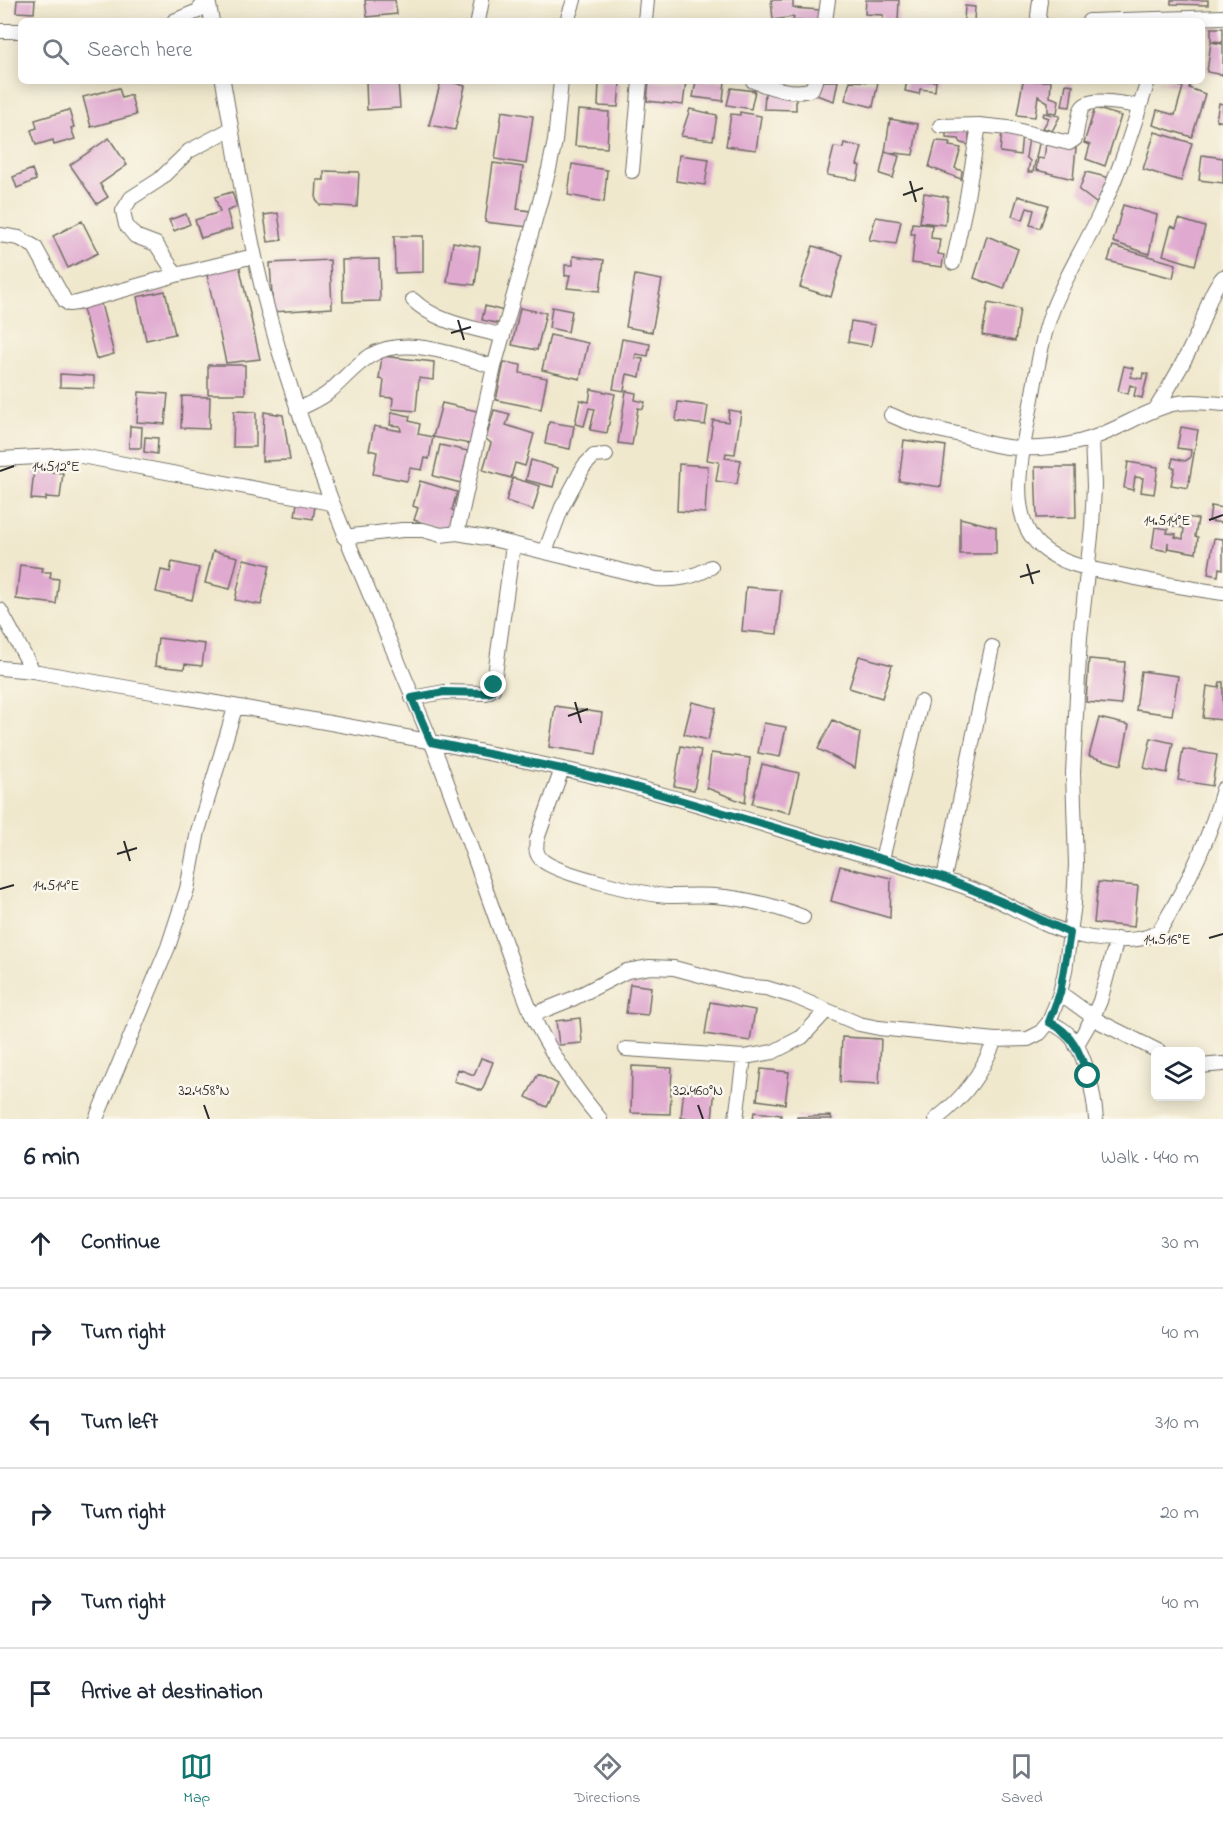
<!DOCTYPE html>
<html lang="en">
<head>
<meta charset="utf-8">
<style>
	body { margin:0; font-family:"Indie Flower",sans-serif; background:#f6f6f7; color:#1f2937 }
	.controls { position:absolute; right:18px; bottom:18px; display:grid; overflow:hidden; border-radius:9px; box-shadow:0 3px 15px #0003 }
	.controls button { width:54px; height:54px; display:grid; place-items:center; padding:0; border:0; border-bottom:2px solid #e0e1e3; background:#fff; color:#1f2937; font:30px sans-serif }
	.stop { position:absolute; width:18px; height:18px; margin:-14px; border:4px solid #0f766e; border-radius:50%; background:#fff }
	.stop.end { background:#0f766e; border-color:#fff; box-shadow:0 2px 6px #0008 }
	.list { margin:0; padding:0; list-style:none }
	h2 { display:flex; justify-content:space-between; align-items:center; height:78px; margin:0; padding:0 24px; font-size:26px }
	h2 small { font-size:20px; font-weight:400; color:#747a83 }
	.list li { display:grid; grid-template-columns:39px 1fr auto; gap:18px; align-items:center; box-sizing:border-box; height:90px; padding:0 24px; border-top:2px solid #e0e1e3 }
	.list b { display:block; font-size:22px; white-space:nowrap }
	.list em { font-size:20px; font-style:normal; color:#747a83 }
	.icon { flex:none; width:33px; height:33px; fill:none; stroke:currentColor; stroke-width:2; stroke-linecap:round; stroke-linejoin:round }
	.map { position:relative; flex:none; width:1223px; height:1119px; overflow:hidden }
	.search { position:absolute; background:#fff; box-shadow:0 3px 15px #0003; left:18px; right:18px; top:18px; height:66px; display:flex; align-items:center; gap:15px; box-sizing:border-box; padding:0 21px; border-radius:9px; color:#747a83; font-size:22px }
	.sheet { height:618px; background:#fff }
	nav { display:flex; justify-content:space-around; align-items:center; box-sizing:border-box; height:84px; border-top:2px solid #e0e1e3; background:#fff; font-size:16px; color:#747a83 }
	nav a { display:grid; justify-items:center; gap:3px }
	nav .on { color:#0f766e }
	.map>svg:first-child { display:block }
	.building { fill:#e0aad0 }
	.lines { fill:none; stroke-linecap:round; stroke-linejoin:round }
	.street-casing { stroke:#706d64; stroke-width:16 }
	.street { stroke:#fff; stroke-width:14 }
	.route { stroke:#0f766e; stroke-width:8 }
	.ticks { fill:none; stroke:#2b2b2b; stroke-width:2 }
	.ticks-label { font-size:15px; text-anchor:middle; fill:#2b2b2b; stroke:#fbf7ec; stroke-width:5; stroke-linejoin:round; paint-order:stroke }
</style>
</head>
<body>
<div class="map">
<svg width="1223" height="1119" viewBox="0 0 1223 1119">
	<rect width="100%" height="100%" fill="#fbf7ec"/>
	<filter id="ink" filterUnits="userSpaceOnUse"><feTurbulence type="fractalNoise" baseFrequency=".0167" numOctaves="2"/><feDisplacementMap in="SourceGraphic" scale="12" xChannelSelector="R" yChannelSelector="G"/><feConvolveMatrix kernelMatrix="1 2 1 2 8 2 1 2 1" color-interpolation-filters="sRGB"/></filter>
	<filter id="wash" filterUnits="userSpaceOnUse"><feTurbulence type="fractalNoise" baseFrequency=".008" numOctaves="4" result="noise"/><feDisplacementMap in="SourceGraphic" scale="24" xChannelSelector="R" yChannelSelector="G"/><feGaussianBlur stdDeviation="1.35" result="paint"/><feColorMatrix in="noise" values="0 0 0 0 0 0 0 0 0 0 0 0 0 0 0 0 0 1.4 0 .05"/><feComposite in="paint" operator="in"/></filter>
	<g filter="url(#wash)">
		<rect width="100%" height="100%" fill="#f0e8cd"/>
		<g id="blocks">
			<path class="building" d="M17,0H35L34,13L16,12Z
				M365,0H395L397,14L367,17Z
				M771,0H793V8L820,10L819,21H793L794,17L773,20Z
				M866,0H899L898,21H883V15L865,14Z
				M1171,0H1208V5L1171,4Z
				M965,6L975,7L974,21H964Z
				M1211,28H1223V42L1211,41Z
				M1211,42L1223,44V75L1207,72Z
				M366,81H398L400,108L367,110Z
				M441,81H449L465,86L455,130L429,125Z
				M599,81L620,83L618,107L598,106Z
				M649,81H686L683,105L647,101Z
				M696,81H725L723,101L693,97Z
				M819,81H838L834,101L816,95Z
				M850,81L878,82L873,107L845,100Z
				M907,81H936L935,91L920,89L919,94L905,91Z
				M1023,81H1051L1050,97L1059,100L1057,113L1048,112V102L1038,96L1035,117L1017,115Z
				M1155,81H1190L1189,88L1205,94L1192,137L1153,125L1157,110L1175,115L1183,87Z
				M1066,84L1073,85L1070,107L1062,106Z
				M119,88L122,98L131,95L136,115L91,127L83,97Z
				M731,88L755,91L751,109L727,105Z
				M765,93L796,94V110L764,109Z
				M1219,103L1223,104V122L1216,120Z
				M1095,108L1121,116L1105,166L1086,159L1090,145L1084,143Z
				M690,109L717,115L713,140L681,136Z
				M69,110L74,127L71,128L75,139L54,145L53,140L36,145L31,130L37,128L35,120Z
				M578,110L609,112L607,148L575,146Z
				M502,111L533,116L526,164L495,159Z
				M740,112L761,116L756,150L726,146L731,114L740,115Z
				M1044,113L1060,116L1052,131L1043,128L1049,118L1043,116Z
				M890,119L918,124L913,155L885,152Z
				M946,131H969V145L961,143L959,139L946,138Z
				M1002,131L1022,133L1020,155L1000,152Z
				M1155,132L1192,143L1181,181L1143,169Z
				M109,138L127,165L100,184L108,197L97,204L70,165Z
				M1029,138L1040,139L1033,172H1028L1030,161L1026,157Z
				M936,141L950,142L949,146L961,148L955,168L962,171L961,179L929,167Z
				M844,143L862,147L857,165L860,166L857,180L827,175L834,147L843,148Z
				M1046,144L1076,148L1073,179L1036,170L1038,158L1044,159Z
				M885,152L899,156L893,178L880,174Z
				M679,155L709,159L705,185L676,181Z
				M1202,155L1223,158V183L1199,180Z
				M493,163L523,167L517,209L530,211L528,227L485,222Z
				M572,164L607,170L604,202L568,195Z
				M32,169L36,180L17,188L13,177Z
				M324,171L359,172L357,207L320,205L316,200L317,180H324Z
				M1086,172L1110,178L1096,203L1079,190Z
				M232,192L237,207L227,211L232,229L201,238L195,220L220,212L215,197Z
				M924,193L948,197L945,225L920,222Z
				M1018,196L1048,205L1040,228L1030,225L1034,210L1027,208L1023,220L1012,216Z
				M1123,205L1157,215L1149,254L1113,242Z
				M278,213L282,240L268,242L264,215Z
				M186,214L190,224L174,231L169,220Z
				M876,217L901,221L896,244L869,240Z
				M1179,219L1205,227L1195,265L1163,255L1171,226L1176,228Z
				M82,221L98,253L68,268L53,236Z
				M912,223L932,225L931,238L940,239L938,254L944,255L942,267L912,263L915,234H911Z
				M394,236H423V272L395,273Z
				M987,236L1018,249L1004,289L974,278Z
				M453,242L480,247L475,285L447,282Z
				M813,246L843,255L831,297L800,287Z
				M1113,246L1176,264L1173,278L1108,261Z
				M573,256L604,260L600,291L567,288L570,275L565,276V265H573Z
				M379,259L380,301L343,302L342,260Z
				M330,260L332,308L273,312L270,263Z
				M239,264L260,359L226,363L206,270Z
				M635,275L662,280L652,332L626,327Z
				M165,291L175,334L146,340L137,297Z
				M100,300L114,354L96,359L82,305Z
				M988,303L1020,309L1015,341L982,335Z
				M485,306L504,311L501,324L482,320Z
				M552,307L572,311L568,332L549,328Z
				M520,308L546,313L537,350L512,345Z
				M851,321L875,325L871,346L848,342Z
				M550,335L588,343L580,379L542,370Z
				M622,339L650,344L648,356L636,354L635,358L643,359L640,377L627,374L624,391L613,389Z
				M382,356L434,362L433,380L419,378L416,411L392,409L393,398L382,397L384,380L379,379Z
				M504,362L521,365L520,373L547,378L541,409L496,400Z
				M208,365H245V394H208Z
				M1124,366L1133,368L1131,377L1142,379L1143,373L1148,374L1142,398L1134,396L1136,387L1130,385L1128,394L1118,391Z
				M60,374L94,376V388L60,387Z
				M591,389L615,394L607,433L590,430L595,409L589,408L584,426L575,424L580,400L589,402Z
				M626,391L636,393L635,400L645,402L643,409L638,408L632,445L618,443Z
				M139,392L168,394L165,424L137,422Z
				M182,396L210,397L209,429L181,428Z
				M678,402L708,406L705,425L676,421Z
				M442,403L477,411L470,444L433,437Z
				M494,410L510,414L506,425L534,434L525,466L515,463L511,478L483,470L491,443L486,439Z
				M729,410L741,412L735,454L726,453L725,458L741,460L737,484L716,481L719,462L707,460L713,420L728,422Z
				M234,411L256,412V447H233Z
				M264,412L283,415L290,460L262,461Z
				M392,412L410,416L409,421L420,424L418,434L433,437L429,459L425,458L422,470L410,468L407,481L373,474L377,452L369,450L374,426L401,431L400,426L390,425Z
				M549,422L574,426L570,449L545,444Z
				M130,426L142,427L141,448H129Z
				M1181,427L1198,430L1188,488L1171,485L1175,468L1171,467L1173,458L1185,461L1190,458L1191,450L1177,448Z
				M145,437L158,438L157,454L144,452Z
				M904,440L946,446L941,487L899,481Z
				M440,445L468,451L461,483L433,476Z
				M531,460L558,468L553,487L526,480Z
				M1128,462L1158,467L1154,494L1141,492L1143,478L1135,477L1133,490L1124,488Z
				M679,464L708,466L705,513L677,511Z
				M1035,467H1075L1076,517L1037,518Z
				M34,470L63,473L60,498L46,497V500L31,499Z
				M513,478L540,486L533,510L506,501Z
				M420,481L457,492L452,510L457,512L451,532L414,520L418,508L413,506Z
				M297,503L315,506L313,519L295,516Z
				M1211,506L1223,508V523L1209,521Z
				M1174,515L1198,519L1195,536L1198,537L1196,553L1168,548V542L1167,551L1152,548L1155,527L1168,529L1167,533L1176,534L1175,537L1183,539L1184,528L1172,526Z
				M960,518L996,527V554H960Z
				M1214,538L1223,539V569L1219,568L1218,576L1208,574Z
				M213,551L238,557L230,589L205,583Z
				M244,559L270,565L261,605L235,600Z
				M172,562L199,568L192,600L156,592L161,570L170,572Z
				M20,565L43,568L42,572H51L50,578L59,579L56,604L16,599Z
				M746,587L781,590L777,634L742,631Z
				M158,638L205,644L202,666L185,664L184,669L155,666Z
				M859,656L892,665L882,698L849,688Z
				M1089,659L1125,662L1121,705L1086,702Z
				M1141,671L1178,676L1172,715L1136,710Z
				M1220,682H1223V720L1203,718L1207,686L1219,688Z
				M692,702L716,708L708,740L684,734Z
				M555,706L602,713L596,754L549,747Z
				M1099,718L1129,725L1121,765L1089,756Z
				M833,720L860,733L855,768L818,749Z
				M764,723L786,727L780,757L758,753Z
				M1151,738L1173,743L1167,773L1144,768Z
				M681,746L701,750L694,790L674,786Z
				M1183,749L1217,755L1212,786L1178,780Z
				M711,753L750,758L745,803L707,788Z
				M762,764L799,773L790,813L752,804Z
				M840,866L891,878L890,918L831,901Z
				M1098,882L1138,886L1134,927L1094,923Z
				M630,984L651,987L648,1015L626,1013Z
				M710,1002L755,1010L750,1041L705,1034Z
				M580,1018L582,1043L559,1045L556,1021Z
				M842,1037L881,1039L879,1084L840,1082Z
				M481,1058L493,1062L482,1091L454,1081L458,1069L474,1075Z
				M632,1066L672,1068L670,1114L631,1113Z
				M761,1069L789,1072L785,1104L757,1100Z
				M538,1074L558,1084L547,1107L526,1097Z
				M684,1085L715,1088L712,1119L681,1118Z
				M754,1112L781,1115V1119H753Z
				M831,1116L832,1119H797V1117Z"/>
		</g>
	</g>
	<g filter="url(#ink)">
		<use href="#blocks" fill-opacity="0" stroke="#706d64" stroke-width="1.5"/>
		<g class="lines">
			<defs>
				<path id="street" d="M208,0L212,21
					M174,21L198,11L206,0
					M478,21L482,0
					M567,21L574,0
					M645,21L647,0
					M825,21L828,0
					M1040,21L1038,16L1040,0
					M1089,21L1223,17
					M0,31H21
					M223,81C237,159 248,238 269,315C309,464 373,598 431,741C467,831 496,924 532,1015C551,1054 573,1086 600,1119
					M753,81C770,87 794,96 812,89L815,81
					M1148,81C1134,124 1121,168 1102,209C1087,243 1065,276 1052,311C1041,340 1037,372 1031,404C1024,445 1004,514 1040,546C1061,564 1086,568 1111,573C1149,581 1185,588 1223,593
					M940,126L979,125L1008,128L1069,143L1075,139C1077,130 1078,119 1081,110C1087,94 1126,105 1140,106
					M632,171L640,81
					M0,235L19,238L35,247L65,301L69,304L77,303L176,275L254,256
					M953,263L966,203L979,125
					M176,275L156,244L135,236L126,225L123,211L131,198L159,180L189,151L231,129
					M413,300C437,323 471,327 503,336
					M297,410C307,404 320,400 329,392C343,380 355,365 370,356C404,334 460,356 494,367
					M1155,410C1171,385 1186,359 1198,332C1206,314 1209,292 1223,277
					M891,415C911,425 930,428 952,433C964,435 976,440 987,443C1020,452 1060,449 1092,438C1120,429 1144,411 1173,404C1189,400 1206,403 1223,404
					M0,459L76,455L331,503
					M457,533L492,539L656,579C677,580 693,578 711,567
					M344,537L402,530H423L441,535L457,533L494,367L549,169L555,141L561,81
					M545,552L562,507L584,466L594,456L606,455
					M0,610L33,671
					M0,668L33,671C210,703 388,730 563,769C647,788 729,814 811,839C869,857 928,872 984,894C1013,906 1040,925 1070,933C1092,940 1142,946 1160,930C1187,885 1210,839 1223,789
					M412,698L444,692L486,693L493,689L513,545
					M562,769L537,839C536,847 535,854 542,860C557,874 646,895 669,896C684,896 699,895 714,896C745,898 775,906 803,917
					M882,859L921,702
					M944,878L992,647
					M1060,993L1100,1022L1160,1052
					M532,1015L572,999L627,971L650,967L674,968L741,986L766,988L793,996L859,1024L879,1028L995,1040L1028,1039L1040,1033L1049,1022L1060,993L1065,971L1074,903L1076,864L1073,773L1080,637L1092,527L1094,486L1092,438
					M1049,1022C1058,1026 1066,1031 1072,1038C1087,1058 1094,1095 1096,1119
					M1076,1046L1093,1017L1100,1001L1117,939
					M626,1049L744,1057L773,1052L802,1037L826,1011
					M1200,1066L1223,1064
					M96,1119L168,947L187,889L198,831L235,708
					M736,1119L744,1057
					M936,1119C966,1096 981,1074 995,1040"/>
			</defs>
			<use href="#street" class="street-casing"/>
			<use href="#street" class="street"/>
		</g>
	</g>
	<g class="lines" filter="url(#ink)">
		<path class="route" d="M494,685L491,692L486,693L444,692L412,698L431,742L562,769L628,785L882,859L944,878L1000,901L1070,933L1060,993L1049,1022C1073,1033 1080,1053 1088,1076"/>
	</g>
	<path class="ticks" d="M910,181L916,202M903,195L923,188M458,320L464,340M451,333L471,327M0,471L14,466M1209,520L1223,515M1027,564L1033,584M1020,577L1040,571M575,702L581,723M568,716L588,709M124,841L130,861M117,854L137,848M0,889L14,885M1209,938L1223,934M204,1105L209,1119M698,1105L703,1119"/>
	<g class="ticks-label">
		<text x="56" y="471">14.512°E</text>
		<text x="1167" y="525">14.514°E</text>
		<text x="56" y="890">14.514°E</text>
		<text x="1167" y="944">14.516°E</text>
		<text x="204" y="1095">32.458°N</text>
		<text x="698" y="1095">32.460°N</text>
	</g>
</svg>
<div class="controls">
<button><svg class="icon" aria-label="layers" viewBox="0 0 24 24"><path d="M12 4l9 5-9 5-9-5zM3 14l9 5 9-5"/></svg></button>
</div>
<div class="stop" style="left:1088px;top:1076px"></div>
<div class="stop end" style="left:494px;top:685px"></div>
<div class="search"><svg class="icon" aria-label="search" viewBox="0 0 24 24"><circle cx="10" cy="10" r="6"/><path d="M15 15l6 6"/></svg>Search here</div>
</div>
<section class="sheet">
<h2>6 min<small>Walk · 440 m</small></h2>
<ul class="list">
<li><svg class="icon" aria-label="ahead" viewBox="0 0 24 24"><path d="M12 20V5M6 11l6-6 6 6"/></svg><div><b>Continue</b></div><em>30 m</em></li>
<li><svg class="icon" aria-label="right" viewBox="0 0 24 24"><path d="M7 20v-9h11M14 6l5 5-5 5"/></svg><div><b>Turn right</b></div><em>40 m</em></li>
<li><svg class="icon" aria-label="left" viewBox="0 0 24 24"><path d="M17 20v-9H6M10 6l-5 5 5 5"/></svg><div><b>Turn left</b></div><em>310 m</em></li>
<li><svg class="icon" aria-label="right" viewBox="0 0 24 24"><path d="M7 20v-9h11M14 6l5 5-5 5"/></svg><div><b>Turn right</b></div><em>20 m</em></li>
<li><svg class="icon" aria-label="right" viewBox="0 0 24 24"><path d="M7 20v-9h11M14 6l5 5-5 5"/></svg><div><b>Turn right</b></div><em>40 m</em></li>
<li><svg class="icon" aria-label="arrive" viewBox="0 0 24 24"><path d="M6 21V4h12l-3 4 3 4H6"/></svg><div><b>Arrive at destination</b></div></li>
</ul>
</section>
<nav>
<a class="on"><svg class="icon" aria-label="map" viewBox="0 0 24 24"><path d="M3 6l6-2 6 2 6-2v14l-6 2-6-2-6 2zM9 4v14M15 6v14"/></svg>Map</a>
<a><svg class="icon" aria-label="directions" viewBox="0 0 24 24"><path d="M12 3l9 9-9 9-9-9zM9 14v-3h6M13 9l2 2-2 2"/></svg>Directions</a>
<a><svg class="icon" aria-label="saved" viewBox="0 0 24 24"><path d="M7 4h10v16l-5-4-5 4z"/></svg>Saved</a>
</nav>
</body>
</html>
